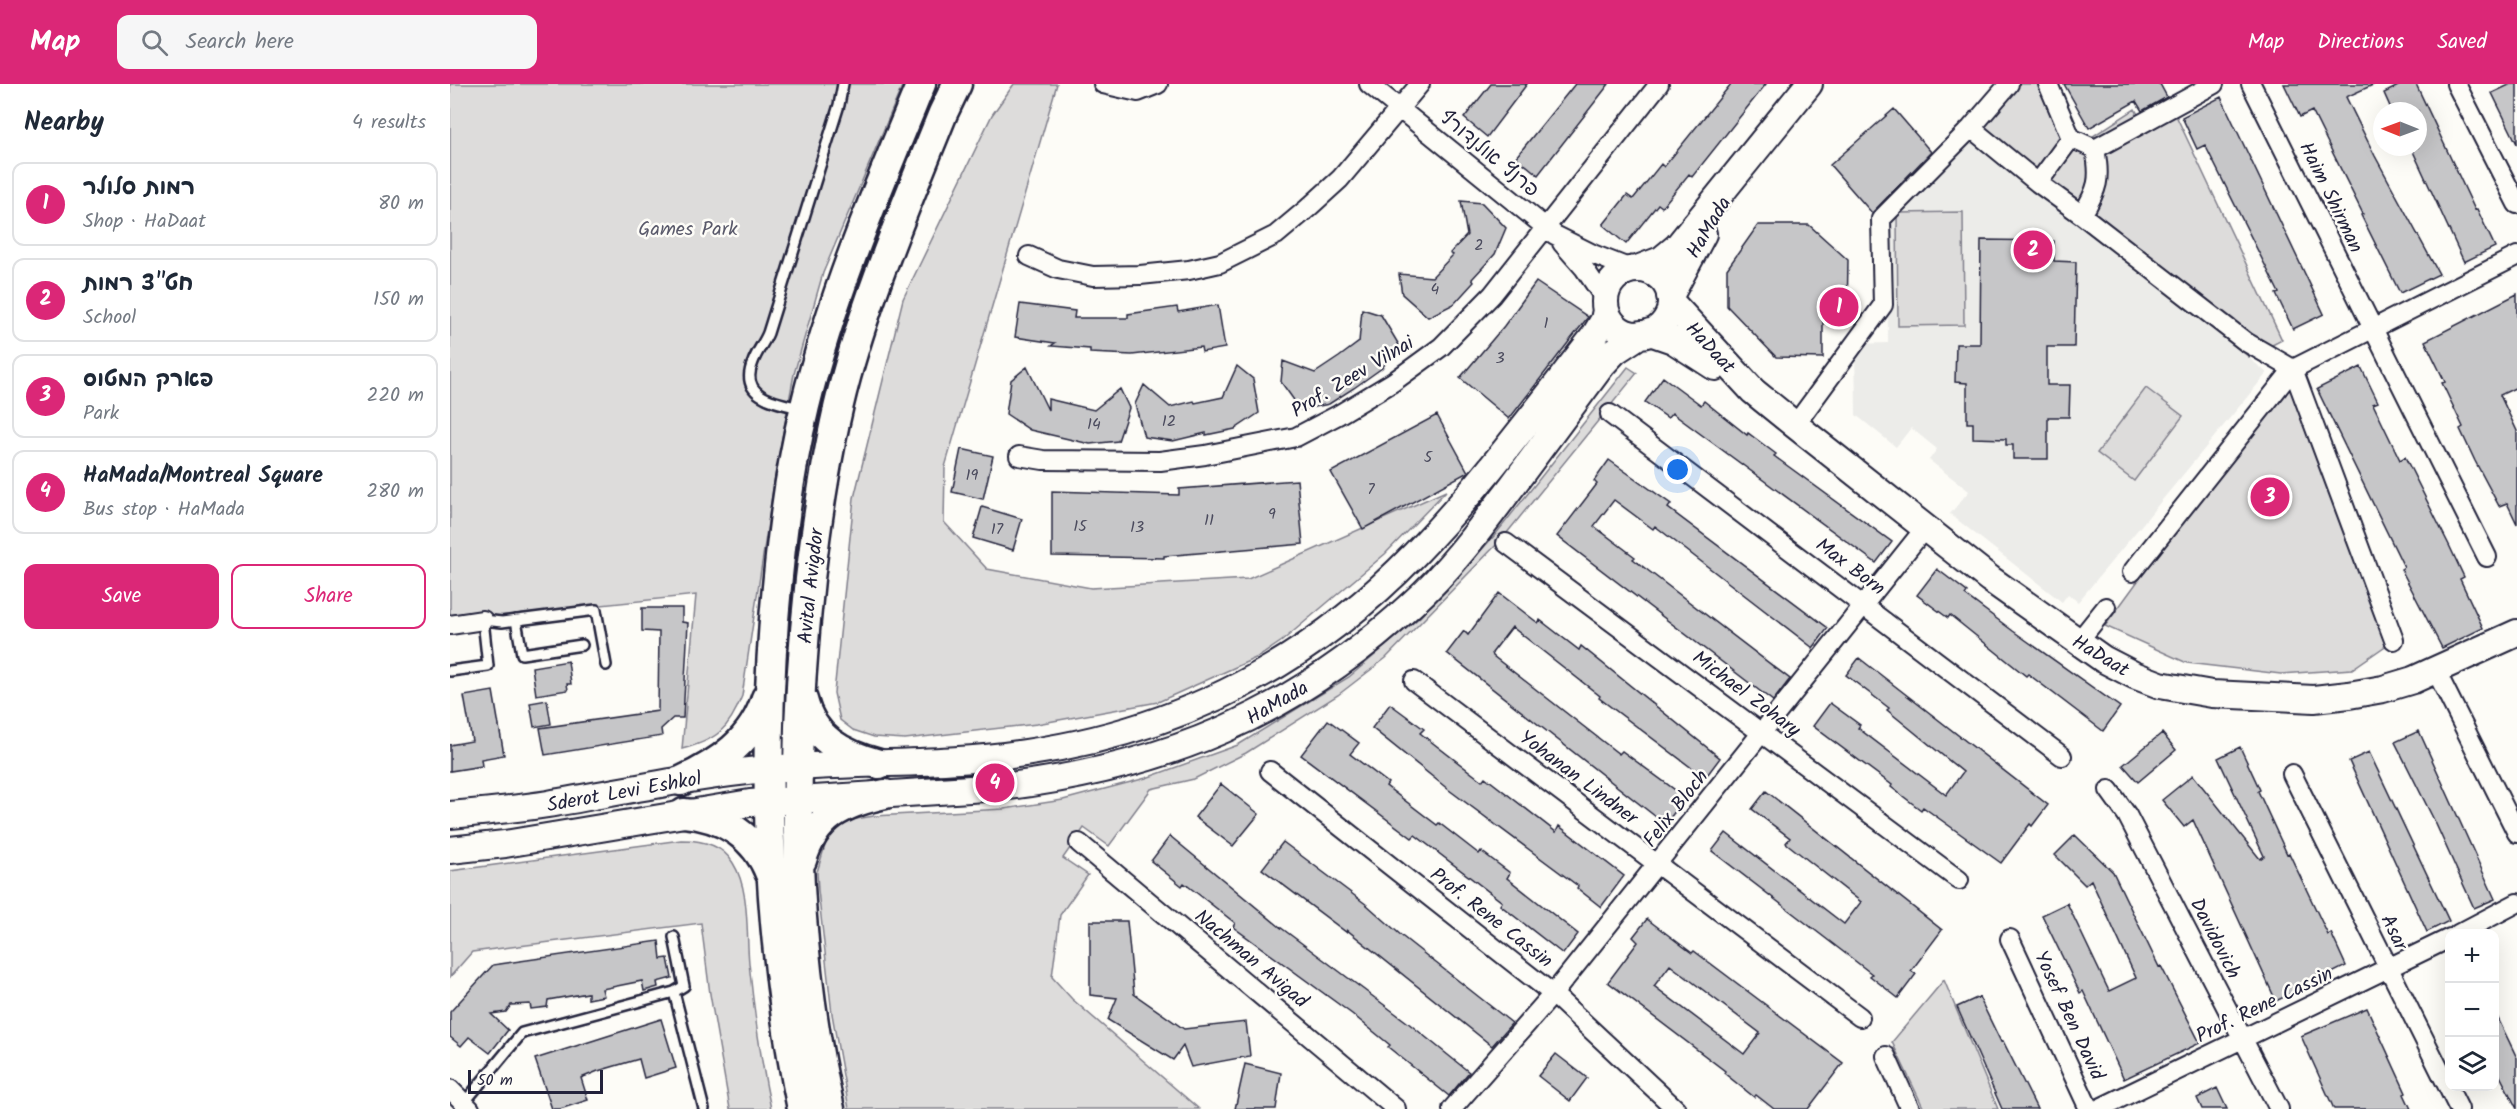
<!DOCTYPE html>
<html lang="en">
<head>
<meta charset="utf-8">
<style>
	body { margin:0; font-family:Kalam,"Playpen Sans Hebrew",sans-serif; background:#f6f6f7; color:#1f2937 }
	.controls { position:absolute; right:18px; bottom:18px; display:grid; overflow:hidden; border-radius:12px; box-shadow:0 6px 24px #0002 }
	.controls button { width:54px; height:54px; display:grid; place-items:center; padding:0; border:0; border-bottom:2px solid #e0e1e3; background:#fff; color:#1f2937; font:30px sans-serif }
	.compass { position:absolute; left:1923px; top:18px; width:54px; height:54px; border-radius:50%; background:#fff; box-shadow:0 6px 24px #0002; rotate:271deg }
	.scale { position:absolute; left:18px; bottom:15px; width:135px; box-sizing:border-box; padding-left:6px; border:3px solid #22223b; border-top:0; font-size:16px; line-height:21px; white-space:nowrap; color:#22223b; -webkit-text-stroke:4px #fdfcf7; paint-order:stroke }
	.you { position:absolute; left:1228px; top:386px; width:21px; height:21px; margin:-15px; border:4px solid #fff; border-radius:50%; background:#1a73e8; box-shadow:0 0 0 9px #1a73e833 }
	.badge { display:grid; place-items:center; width:39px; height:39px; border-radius:50%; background:#db2777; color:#fff; font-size:20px; font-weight:700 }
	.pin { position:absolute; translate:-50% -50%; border:3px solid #fff; box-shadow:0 2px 6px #0006 }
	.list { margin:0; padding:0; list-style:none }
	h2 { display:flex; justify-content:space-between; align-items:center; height:78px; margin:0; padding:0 24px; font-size:26px }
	h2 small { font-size:20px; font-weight:400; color:#747a83 }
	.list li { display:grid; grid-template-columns:39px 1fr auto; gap:18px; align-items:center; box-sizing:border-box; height:84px; margin:0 12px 12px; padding:0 12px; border:2px solid #e0e1e3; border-radius:12px }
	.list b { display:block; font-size:22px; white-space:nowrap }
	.list p { margin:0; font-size:20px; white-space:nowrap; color:#747a83 }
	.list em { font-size:20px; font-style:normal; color:#747a83 }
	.actions { display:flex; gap:12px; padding:18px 24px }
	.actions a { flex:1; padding:14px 0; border:2px solid #db2777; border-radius:12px; text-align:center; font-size:21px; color:#db2777 }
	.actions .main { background:#db2777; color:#fff }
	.icon { flex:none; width:33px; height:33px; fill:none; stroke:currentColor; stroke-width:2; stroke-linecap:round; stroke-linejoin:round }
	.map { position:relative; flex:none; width:2067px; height:1025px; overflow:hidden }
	header { display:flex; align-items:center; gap:36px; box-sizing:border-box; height:84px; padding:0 30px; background:#db2777; color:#fff }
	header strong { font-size:28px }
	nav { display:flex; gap:33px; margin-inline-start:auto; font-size:21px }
	.search { width:420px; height:54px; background:#f6f6f7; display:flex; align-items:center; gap:15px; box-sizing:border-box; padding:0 21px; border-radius:12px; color:#747a83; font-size:22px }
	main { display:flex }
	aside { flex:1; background:#fff }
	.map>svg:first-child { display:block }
	.built { fill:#ecece9 }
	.green { fill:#dddcdb; stroke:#807f8b; stroke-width:1.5 }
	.building { fill:#c6c6c8; stroke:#22223b; stroke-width:1.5; fill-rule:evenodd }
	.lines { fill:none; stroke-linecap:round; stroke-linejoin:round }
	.lane-casing { stroke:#22223b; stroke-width:14 }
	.street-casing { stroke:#22223b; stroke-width:22 }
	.secondary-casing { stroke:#22223b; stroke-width:30 }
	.primary-casing { stroke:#22223b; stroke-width:33 }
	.lane { stroke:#fdfcf7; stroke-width:9 }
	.street { stroke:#fdfcf7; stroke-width:18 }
	.secondary { stroke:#fdfcf7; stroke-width:26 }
	.primary { stroke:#fdfcf7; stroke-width:28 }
	.labels { text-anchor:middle; stroke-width:5; stroke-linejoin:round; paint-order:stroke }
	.number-label { font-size:16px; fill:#4b4b5e }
	.street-label { font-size:20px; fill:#22223b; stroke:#fdfcf7 }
	.park-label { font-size:20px; fill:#5a5a6b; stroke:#fdfcf7 }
</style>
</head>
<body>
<header>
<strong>Map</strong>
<div class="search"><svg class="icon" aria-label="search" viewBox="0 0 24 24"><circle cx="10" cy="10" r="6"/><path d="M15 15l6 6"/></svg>Search here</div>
<nav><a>Map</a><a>Directions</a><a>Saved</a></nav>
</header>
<main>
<aside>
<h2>Nearby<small>4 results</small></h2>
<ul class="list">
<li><span class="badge">1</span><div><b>רמות סלולר</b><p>Shop · HaDaat</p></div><em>80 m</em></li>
<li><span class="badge">2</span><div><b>חט''צ רמות</b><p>School</p></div><em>150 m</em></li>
<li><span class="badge">3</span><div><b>פארק המטוס</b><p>Park</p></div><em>220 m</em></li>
<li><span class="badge">4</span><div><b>HaMada/Montreal Square</b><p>Bus stop · HaMada</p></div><em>280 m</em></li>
</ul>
<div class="actions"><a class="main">Save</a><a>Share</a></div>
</aside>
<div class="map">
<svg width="2067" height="1025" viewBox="0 0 2067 1025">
	<rect width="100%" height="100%" fill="#fdfcf7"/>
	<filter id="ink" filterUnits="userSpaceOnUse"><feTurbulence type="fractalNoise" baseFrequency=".0167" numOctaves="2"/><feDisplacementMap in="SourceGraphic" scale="12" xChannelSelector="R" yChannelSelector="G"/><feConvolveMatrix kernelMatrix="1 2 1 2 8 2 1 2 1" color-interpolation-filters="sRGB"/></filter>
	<g filter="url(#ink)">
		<path class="built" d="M1520,47L1672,168L1817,289L1628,518L1618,510L1612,518L1500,430L1519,407L1479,376L1487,365L1461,344L1446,363L1406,331L1405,260L1438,259L1437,138Z"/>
		<path class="green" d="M0,0H453L373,189L344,290L325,392L292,612C279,645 267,656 232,665L246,511L0,537Z
			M564,0H607L495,383L494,438L537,485L641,504L798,495L996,407L935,470L832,557L810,572L708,618L587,640L455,655L424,653L403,646L390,636L384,609L404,414L453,215L542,31Z
			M1559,0H1602L1634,58L1685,25L1693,39L1722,23L1832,256L1799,273L1672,168L1520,47Z
			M1513,128L1514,241L1448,242L1447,129Z
			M1178,283L1187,289L1052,455L936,574L888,611L796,669L744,695L701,705L659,762L634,744L613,774L638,791L610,831L602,893L622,915L749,1025H399L382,930L368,806L367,788L377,755L387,744L400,736L424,732L554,725L613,716L696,694L788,661L899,593L970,533L1045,451Z
			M1843,285L1944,556L1902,585L1831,590L1737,579L1655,542Z
			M1696,304L1733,332L1684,397L1647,369Z
			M231,756C251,756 272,760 283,779C300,806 296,847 299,879C304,928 311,977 321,1025H280L260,910L251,839L22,868L0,893V787Z
			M1494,896L1548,1025H1474L1442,958Z"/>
		<path class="building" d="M1041,0H1077L1037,53L1014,34Z
			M1125,0H1159L1088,91L1066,73Z
			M1281,0H1316L1242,93L1239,90L1212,123L1208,120L1176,160L1153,141L1177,111L1183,115L1211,80L1214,83Z
			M1614,0H1710L1717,13L1692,27L1686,17L1639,44Z
			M1834,0H1925L1896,13L1925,72L1989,190L1950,209L1911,131L1913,130L1862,27L1850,33Z
			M1952,0H1966L2025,126L2027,125L2045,163L2014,178L1961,63H1968V27H1942L1934,9Z
			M2061,0H2067V60L2042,9Z
			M1771,13L1874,230L1843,245L1826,210L1829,209L1755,61L1747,65L1732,33Z
			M1444,25L1481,68L1422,129L1380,81Z
			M1011,117L1032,119L1056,144L1045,170L1022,195L1024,198L1004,220L978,233L952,210L949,190L982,193L1003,171L1000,169L1017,151Z
			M1308,141H1359L1398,176L1397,233H1373V274L1326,273L1277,222V185Z
			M1531,156L1604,157V177L1626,178L1624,263H1597V301H1620L1619,333H1598V375H1563V361H1556V355L1523,354V339H1517V299L1505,298L1506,260H1530Z
			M1086,198L1138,233L1059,335L1010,294L1054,242Z
			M2067,210V303L2050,311L2067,347V440L2057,419L2049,422L2025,377L2010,345L2013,343L1992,299L1995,298L1975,257Z
			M570,220L625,227L624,234H678V230L727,223L728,228L768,221L775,264L752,268L751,263L682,271L640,269V265L601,262L605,259L565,253Z
			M912,225L931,231L949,261L932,284L904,304L879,320L851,326L831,298L833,277L865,289L889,273L909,258Z
			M787,282L803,295L809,329L785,345L756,351V349L723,357L694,353L685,320L694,301L720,323L744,317L745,319L773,313Z
			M577,283L598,326V315L644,326L670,305L679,324L668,357L640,360L580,346L556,330L561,296Z
			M1911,283L1928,318L1923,320L1950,376L1955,373L1999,461L2014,493L2010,495L2033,544L1992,564L1951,485L1954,483L1867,305Z
			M1213,293L1251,321L1254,317L1297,351L1298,349L1326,370L1324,372L1442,458L1426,479L1222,329L1218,334L1195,318Z
			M987,331L1018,388L913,445L881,388Z
			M511,365L543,372L533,415L502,408Z
			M1159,376L1221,420L1218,424L1378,544L1363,564L1205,442L1203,445L1164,416L1144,442L1185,473L1183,475L1340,595L1323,617L1107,452L1147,400L1144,397Z
			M847,396L853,460L714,472V474L602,472V407L729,411V405Z
			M532,423L572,435L563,466L523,454Z
			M1487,485L1517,508L1515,511L1563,547L1670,623L1653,647L1578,590L1576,592L1500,531L1498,534L1467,511Z
			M1049,509L1088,539L1090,536L1129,566L1131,562L1270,674L1255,694L1149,614L1150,612L1062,543L1042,569L1043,572L1169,670L1172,667L1236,714L1215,740L997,569L1014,547L1018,551Z
			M192,524H232V538L238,539L233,634H223L211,645L212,652L95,671L90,644L208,627L209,548L192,547Z
			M1409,574L1598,721L1582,742L1580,740L1551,779L1473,723L1471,726L1441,703L1442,701L1363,642L1380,619L1410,641L1408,644L1496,711L1513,688L1437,626L1439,624L1396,591Z
			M118,577L121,600H117L118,606L86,611L82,583Z
			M43,607L54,671L31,675L32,682L0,687V661L22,657L14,612Z
			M97,616L101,640L84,643L80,619Z
			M940,620L974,645L970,649L1032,697L1035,693L1106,748L1109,742L1174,792L1151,823L1127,804L1128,802L999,706L922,644Z
			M878,636L909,659L900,670L938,699L936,702L987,741L989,739L1029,770L1031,767L1060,789L1057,794L1128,850L1113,870L1050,821L1052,818L965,751L962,754L851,671Z
			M1969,647L2045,815L2024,824L1985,738L1945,658Z
			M1712,649L1726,666L1688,698L1673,681Z
			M1790,663L1810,706L1808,707L1837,770L1839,769L1878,851L1881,849L1896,882L1826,917L1743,736L1734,743L1712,716L1743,691L1810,775L1814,772L1768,674Z
			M1919,668L1999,837L1977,848L1899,677Z
			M771,700L809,730L783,762L745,733Z
			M1316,707L1492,846L1461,887L1466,890L1448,914L1420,892L1422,890L1262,767L1276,749L1394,840L1411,818L1336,759L1340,754L1302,725Z
			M1625,751L1663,788L1709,883L1711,882L1750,959L1674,995L1633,907L1630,909L1592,831L1617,819L1659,907L1686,894L1641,796L1635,801L1605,771Z
			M720,752L830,843L957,938L1019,988L999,1012L938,963L940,961L902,930L783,843L785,839L734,799L732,802L701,777Z
			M833,758L917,821L953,853L1062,939L1042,962L897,846L896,848L812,785Z
			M1197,835L1242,869L1244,867L1393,979L1358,1025H1324L1306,1011L1304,1013L1274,989L1275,987L1158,898L1188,858L1183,853ZM1220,881L1310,949L1294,970L1204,902Z
			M640,837H677L684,910L734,945L796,938L800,972L741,983L733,962L723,976L658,936L667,914L640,911Z
			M209,857L211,875L218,874L222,894L207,898L208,903L194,907L192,897L152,905L154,912L138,915V909L98,916L97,923L81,925L80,920L61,921L56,928L41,930L58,946L40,969L19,953L11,962L0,953V928L43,881Z
			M1529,913L1551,958L1553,957L1587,1025H1552L1507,923Z
			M1917,924L1956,1009L1954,1010L1961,1025H1884L1851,952Z
			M2044,926L2067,974V1025L2044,980Z
			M211,935L226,984L194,994L189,975L148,987L131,994L138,1016L110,1025H102L85,975Z
			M1106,970L1137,994L1120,1017L1088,992Z
			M795,980L831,989L826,1025H785Z
			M1767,1004L1777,1025H1752L1747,1014Z"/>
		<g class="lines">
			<defs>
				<path id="lane" d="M351,324C327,319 288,313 303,278C307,267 314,259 318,249L389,21L393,0
					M66,536L72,570L132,561
					M0,587L38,582L33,536L52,538L146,526L156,581
					M224,908L234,902L224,853
					M14,1019L72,949L224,908L254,1025"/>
				<path id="street" d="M653,0L688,8L708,0
					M919,0L1105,151L1145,171L1181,185
					M1598,0L1621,54
					M1764,0L1645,65C1651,95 1648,105 1632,131L1796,258L1843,285L1944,556
					M1801,0L2037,473
					M2006,0L2067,120
					M1521,44L1588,99
					M1632,131L1588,99L1621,54L1645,65
					M1112,159L1134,184L1155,215
					M579,172L608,185L643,192L690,191L739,186L770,179L826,151L857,125L890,95L970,0
					M1160,330L1612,672
					M1345,341L1433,221L1431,135L1521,44L1559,0
					M569,372L593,376L710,377L755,371L846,353L888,331L943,298L991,263L1042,211L1209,0
					M1056,459L1509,796
					M1682,488L1843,285L2067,172
					M0,541L33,536
					M1628,558L1656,523
					M1986,587L2067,749
					M964,597L1410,933
					M820,687L1103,910L1226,1025
					M1842,690L2009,1025
					M1659,706L1677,731L1829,1025
					M629,759L946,1025
					M2008,850L2067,819
					M1560,855L1639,1025
					M1436,972L1460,1025
					M0,1005L20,1025
					M1002,1025L1103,910L1475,444
					M1648,1025L2000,854"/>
				<path id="secondary" d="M1190,184L1211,176L1228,162L1359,0
					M1155 218a33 33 0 1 1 66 0a33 33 0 1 1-66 0Z
					M1220,212L1253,150
					M1221,218L1303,307L1345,341L1540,495L1653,575L1684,591L1710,601L1762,610L1864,615L1899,611L1933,605L1963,596L2067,549
					M1200,248L1223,256L1265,283
					M0,731C33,728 66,725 98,720C171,708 245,691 319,685C404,677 490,682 575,669C728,647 858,581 965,470C1031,402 1087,325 1145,251L1154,236L1156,226
					M0,766L55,760L300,719L551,703C713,684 843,631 963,519C1001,485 1032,442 1063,401C1093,361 1122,321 1152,281L1165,267L1191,250"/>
				<path id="primary" d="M353,616C363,655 392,670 429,680
					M231,697C269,679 303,657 316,614
					M234,729C273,732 306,753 320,790
					M352,776C365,732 393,719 435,710
					M352,1025C319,865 312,699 324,536C330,465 338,392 355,322C382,211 427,106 471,0
					M380,1025C341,852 341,670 360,495C368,428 378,358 396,293C421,203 458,116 493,29L507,0"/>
			</defs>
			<use href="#lane" class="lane-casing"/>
			<use href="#street" class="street-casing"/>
			<use href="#secondary" class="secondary-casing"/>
			<use href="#primary" class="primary-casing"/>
			<use href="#lane" class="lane"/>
			<use href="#street" class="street"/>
			<use href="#secondary" class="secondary"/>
			<use href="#primary" class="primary"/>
		</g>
	</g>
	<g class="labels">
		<g class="number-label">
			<text x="1029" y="166">2</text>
			<text x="985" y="210">4</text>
			<text x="1096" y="244">1</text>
			<text x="1050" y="279">3</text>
			<text x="719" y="342">12</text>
			<text x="644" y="345">14</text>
			<text x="978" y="378">5</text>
			<text x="522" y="396">19</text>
			<text x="921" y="410">7</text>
			<text x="822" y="435">9</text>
			<text x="759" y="441">11</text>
			<text x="630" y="447">15</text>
			<text x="687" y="448">13</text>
			<text x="547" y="450">17</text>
		</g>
		<g class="street-label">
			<text transform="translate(1040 69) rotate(40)" y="7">פרנץ אולנדורף</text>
			<text transform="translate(1882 113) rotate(64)" y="7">Haim Shirman</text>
			<text transform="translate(1258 143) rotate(-59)" y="7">HaMada</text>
			<text transform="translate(1261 263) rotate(47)" y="7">HaDaat</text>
			<text transform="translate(902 292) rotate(-31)" y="7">Prof. Zeev Vilnai</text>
			<text transform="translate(1401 482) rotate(37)" y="7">Max Born</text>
			<text transform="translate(360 502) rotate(-84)" y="7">Avital Avigdor</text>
			<text transform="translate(1651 571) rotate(31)" y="7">HaDaat</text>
			<text transform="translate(1297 609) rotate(37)" y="7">Michael Zohary</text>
			<text transform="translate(827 618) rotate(-30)" y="7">HaMada</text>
			<text transform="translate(1129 693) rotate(37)" y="7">Yohanan Lindner</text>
			<text transform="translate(174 707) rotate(-10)" y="7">Sderot Levi Eshkol</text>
			<text transform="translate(1225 724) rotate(-52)" y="7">Felix Bloch</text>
			<text transform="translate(1042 833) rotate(38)" y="7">Prof. Rene Cassin</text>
			<text transform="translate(1945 848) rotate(64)" y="7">Asar</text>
			<text transform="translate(1766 854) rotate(63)" y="7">Davidovich</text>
			<text transform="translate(802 874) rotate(40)" y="7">Nachman Avigad</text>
			<text transform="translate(1814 920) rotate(-26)" y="7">Prof. Rene Cassin</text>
			<text transform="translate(1620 931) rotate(65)" y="7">Yosef Ben David</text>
		</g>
		<g class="park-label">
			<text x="238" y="151">Games Park</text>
		</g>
	</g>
</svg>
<div class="controls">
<button>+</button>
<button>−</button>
<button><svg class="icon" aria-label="layers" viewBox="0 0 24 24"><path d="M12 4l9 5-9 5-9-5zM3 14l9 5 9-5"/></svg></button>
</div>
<svg class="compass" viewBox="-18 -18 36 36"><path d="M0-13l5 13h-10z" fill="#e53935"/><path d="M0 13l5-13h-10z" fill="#747a83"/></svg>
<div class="scale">50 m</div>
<div class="you"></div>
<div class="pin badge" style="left:1389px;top:223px">1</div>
<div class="pin badge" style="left:1583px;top:166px">2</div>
<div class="pin badge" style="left:1820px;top:413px">3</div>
<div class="pin badge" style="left:545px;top:699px">4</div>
</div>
</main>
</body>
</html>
